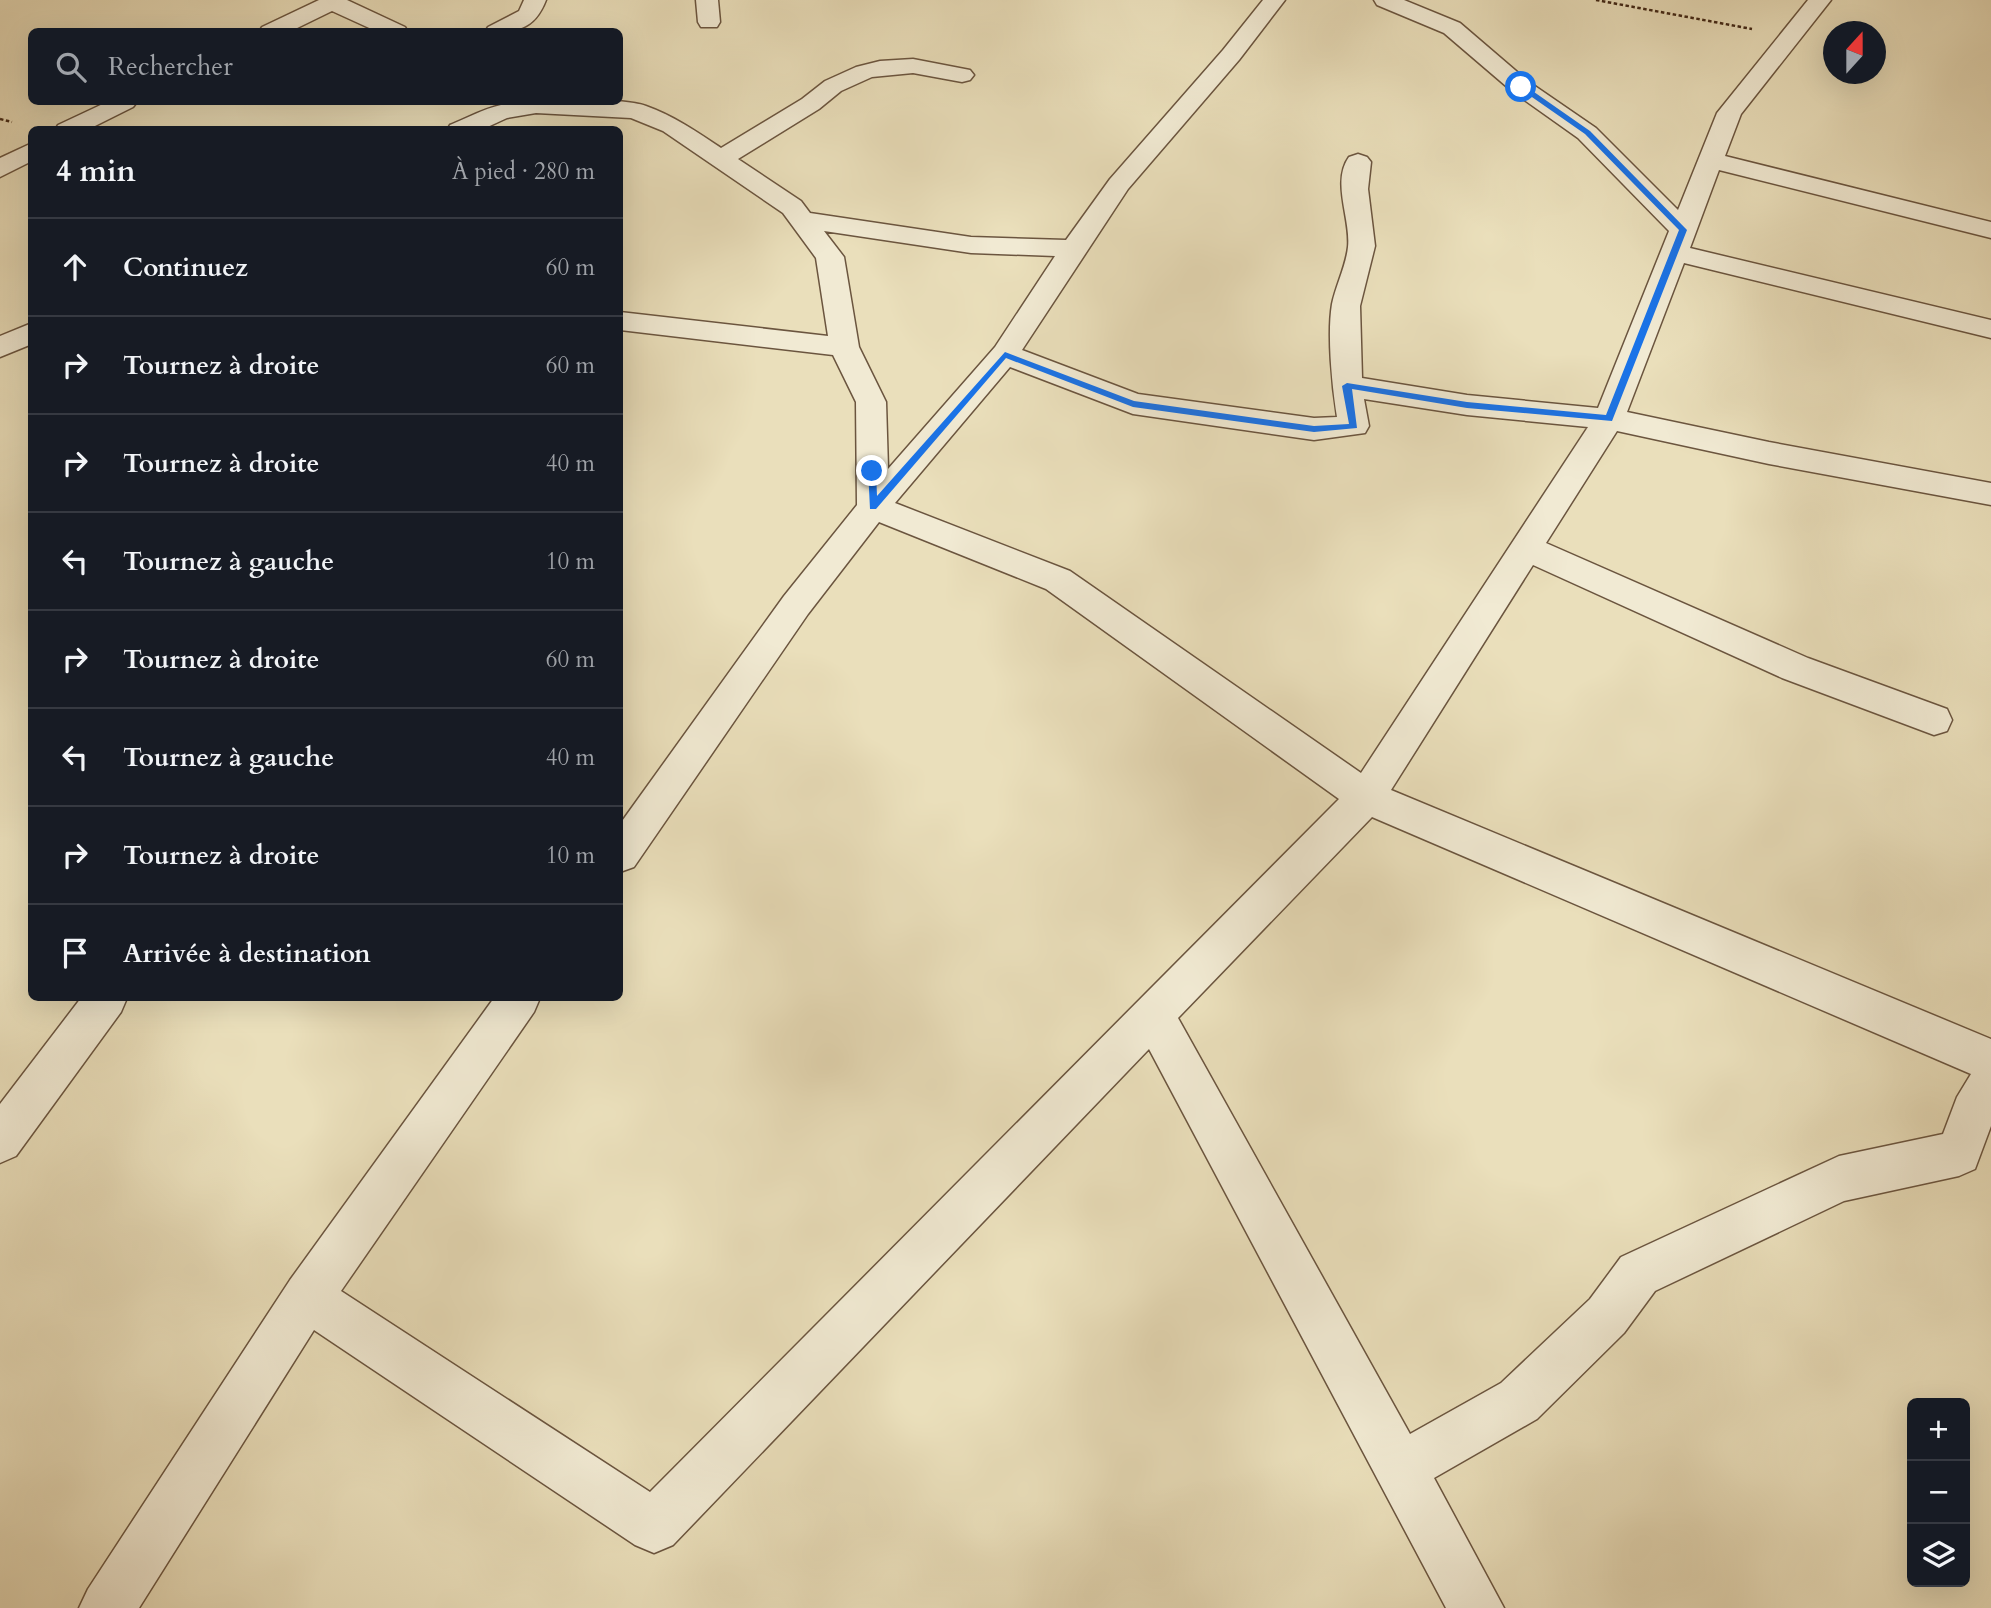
<!DOCTYPE html>
<html lang="fr">
<head>
<meta charset="utf-8">
<style>
	body { margin:0; font-family:Cardo,serif; background:#20242c; color:#f1f3f6 }
	.controls { position:absolute; right:21px; bottom:21px; display:grid; overflow:hidden; border-radius:10px; box-shadow:0 7px 28px #0002 }
	.controls button { width:63px; height:63px; display:grid; place-items:center; padding:0; border:0; border-bottom:2px solid #363941; background:#171b24; color:#f1f3f6; font:35px sans-serif }
	.compass { position:absolute; left:1823px; top:21px; width:63px; height:63px; border-radius:50%; background:#171b24; box-shadow:0 7px 28px #0002; rotate:21deg }
	.stop { position:absolute; width:21px; height:21px; margin:-16px; border:5px solid #1a73e8; border-radius:50%; background:#fff }
	.stop.end { background:#1a73e8; border-color:#fff; box-shadow:0 2px 7px #0008 }
	.list { margin:0; padding:0; list-style:none }
	h2 { display:flex; justify-content:space-between; align-items:center; height:91px; margin:0; padding:0 28px; font-size:30px }
	h2 small { font-size:23px; font-weight:400; color:#9ea1a6 }
	.list li { display:grid; grid-template-columns:46px 1fr auto; gap:21px; align-items:center; box-sizing:border-box; height:98px; padding:0 28px; border-top:2px solid #363941 }
	.list b { display:block; font-size:26px; white-space:nowrap }
	.list em { font-size:23px; font-style:normal; color:#9ea1a6 }
	.icon { flex:none; width:38px; height:38px; fill:none; stroke:currentColor; stroke-width:2; stroke-linecap:round; stroke-linejoin:round }
	.map { position:relative; flex:none; width:1991px; height:1608px; overflow:hidden }
	.search { position:absolute; background:#171b24; box-shadow:0 7px 28px #0002; left:28px; top:28px; width:595px; height:77px; display:flex; align-items:center; gap:18px; box-sizing:border-box; padding:0 24px; border-radius:10px; color:#9ea1a6; font-size:26px }
	.panel { position:absolute; background:#171b24; box-shadow:0 7px 28px #0002; left:28px; top:126px; width:595px; height:875px; border-radius:10px }
	.map>svg:first-child { display:block }
	.lines { fill:none; stroke-linecap:round; stroke-linejoin:round }
	.minor-casing { stroke:#6b553f; stroke-width:3 }
	.path { stroke:#412716; stroke-width:2.5; stroke-dasharray:3.5 2.5; stroke-linecap:butt }
	.minor { fill:#f1ead3; fill-rule:evenodd }
	.route { fill:#1a73e8 }
</style>
</head>
<body>
<div class="map">
<svg width="1991" height="1608" viewBox="0 0 1991 1608">
	<rect width="100%" height="100%" fill="#eadfbb"/>
	<filter id="stains"><feTurbulence type="fractalNoise" baseFrequency=".00286" numOctaves="4"/><feColorMatrix values="0 0 0 0 .2 0 0 0 0 .09 0 0 0 0 .02 0 0 0 .5 -.17"/></filter>
	<radialGradient id="worn" r=".72"><stop offset=".6" stop-color="#630" stop-opacity="0"/><stop offset="1" stop-color="#630" stop-opacity=".3"/></radialGradient>
	<g class="lines">
		<defs>
			<path id="minor" d="M319,0H347L405,27L408,32H378L332,11L289,32H259L262,27Z
				M524,0H546C534,31 516,32 485,32L488,27L519,11Z
				M696,0H718L720,22L717,27H701L698,22Z
				M1263,0H1285L1239,60L1128,189L1022,350L1138,394L1314,418L1337,417C1332,386 1327,334 1332,304C1336,285 1346,266 1348,247C1351,219 1331,182 1349,157L1358,154L1367,157L1371,162L1368,189L1375,246L1360,306L1362,378L1467,395L1598,408L1669,231L1578,138L1513,92L1444,33L1377,5L1374,0H1404L1460,23L1529,82L1596,128L1678,210L1717,113L1808,0H1831L1741,114L1725,156L1991,222V238L1719,170L1690,248L1991,320V338L1684,263L1627,412L1769,442L1991,483V505L1769,464L1617,431L1546,543L1808,658L1947,709L1952,720L1947,731L1934,735L1782,678L1533,565L1391,790L1991,1039V1126L1975,1169L1959,1176L1844,1201L1655,1291L1624,1333L1537,1419L1434,1478L1504,1608H1446L1149,1049L673,1545L654,1553L635,1545L314,1330L139,1608H79L88,1589L290,1280L494,998H540L534,1012L341,1291L650,1492L1339,799L1046,589L879,522L808,614L634,867L620,872V824L784,596L857,505L856,402L833,355L620,330V312L828,336L816,258L783,213L663,131L631,118L536,113L507,118L481,130H447L450,125C467,118 483,109 501,105C529,99 620,97 646,106C674,116 697,132 721,148L802,99L825,81L856,67L880,61L913,59L970,70L974,75L970,80L962,82L913,73L872,77L841,91L819,109L738,159L801,201L810,213L971,237L1066,240L1110,179L1223,50ZM824,231L971,253L1055,256L995,347L888,469L886,402L859,347L844,257ZM1010,367L1133,414L1314,440L1365,433L1369,426L1364,399L1467,415L1588,427L1361,773L1070,571L895,503ZM1372,817L1971,1074L1957,1097L1943,1134L1839,1156L1621,1257L1590,1299L1501,1383L1410,1434L1178,1018Z
				M107,102H137L133,107L87,130H55L58,125Z
				M32,143V161L0,177V158Z
				M32,323V344L0,357V336Z
				M81,998H127L121,1012L16,1156L0,1163V1104Z"/>
		</defs>
		<use href="#minor" class="minor-casing"/>
		<path class="path" d="M1596,0L1752,29
			M0,119L12,122"/>
		<use href="#minor" class="minor"/>
	</g>
	<path class="route" d="M1519,85H1524L1590,131L1687,230L1612,421L1467,408L1352,389L1357,428L1314,432L1133,407L1006,358L876,509H870L868,469L876,471L877,496L1005,352L1134,401L1314,426L1349,424L1342,386L1347,383L1467,402L1606,415L1679,230L1585,134L1519,88Z"/>
	<rect width="100%" height="100%" filter="url(#stains)"/>
	<rect width="100%" height="100%" fill="url(#worn)"/>
</svg>
<div class="controls">
<button>+</button>
<button>−</button>
<button><svg class="icon" aria-label="layers" viewBox="0 0 24 24"><path d="M12 4l9 5-9 5-9-5zM3 14l9 5 9-5"/></svg></button>
</div>
<svg class="compass" viewBox="-18 -18 36 36"><path d="M0-13l5 13h-10z" fill="#e53935"/><path d="M0 13l5-13h-10z" fill="#9ea1a6"/></svg>
<div class="stop" style="left:1521px;top:87px"></div>
<div class="stop end" style="left:872px;top:471px"></div>
<div class="search"><svg class="icon" aria-label="search" viewBox="0 0 24 24"><circle cx="10" cy="10" r="6"/><path d="M15 15l6 6"/></svg>Rechercher</div>
<section class="panel">
<h2>4 min<small>À pied · 280 m</small></h2>
<ul class="list">
<li><svg class="icon" aria-label="ahead" viewBox="0 0 24 24"><path d="M12 20V5M6 11l6-6 6 6"/></svg><div><b>Continuez</b></div><em>60 m</em></li>
<li><svg class="icon" aria-label="right" viewBox="0 0 24 24"><path d="M7 20v-9h11M14 6l5 5-5 5"/></svg><div><b>Tournez à droite</b></div><em>60 m</em></li>
<li><svg class="icon" aria-label="right" viewBox="0 0 24 24"><path d="M7 20v-9h11M14 6l5 5-5 5"/></svg><div><b>Tournez à droite</b></div><em>40 m</em></li>
<li><svg class="icon" aria-label="left" viewBox="0 0 24 24"><path d="M17 20v-9H6M10 6l-5 5 5 5"/></svg><div><b>Tournez à gauche</b></div><em>10 m</em></li>
<li><svg class="icon" aria-label="right" viewBox="0 0 24 24"><path d="M7 20v-9h11M14 6l5 5-5 5"/></svg><div><b>Tournez à droite</b></div><em>60 m</em></li>
<li><svg class="icon" aria-label="left" viewBox="0 0 24 24"><path d="M17 20v-9H6M10 6l-5 5 5 5"/></svg><div><b>Tournez à gauche</b></div><em>40 m</em></li>
<li><svg class="icon" aria-label="right" viewBox="0 0 24 24"><path d="M7 20v-9h11M14 6l5 5-5 5"/></svg><div><b>Tournez à droite</b></div><em>10 m</em></li>
<li><svg class="icon" aria-label="arrive" viewBox="0 0 24 24"><path d="M6 21V4h12l-3 4 3 4H6"/></svg><div><b>Arrivée à destination</b></div></li>
</ul>
</section>
</div>
</body>
</html>
